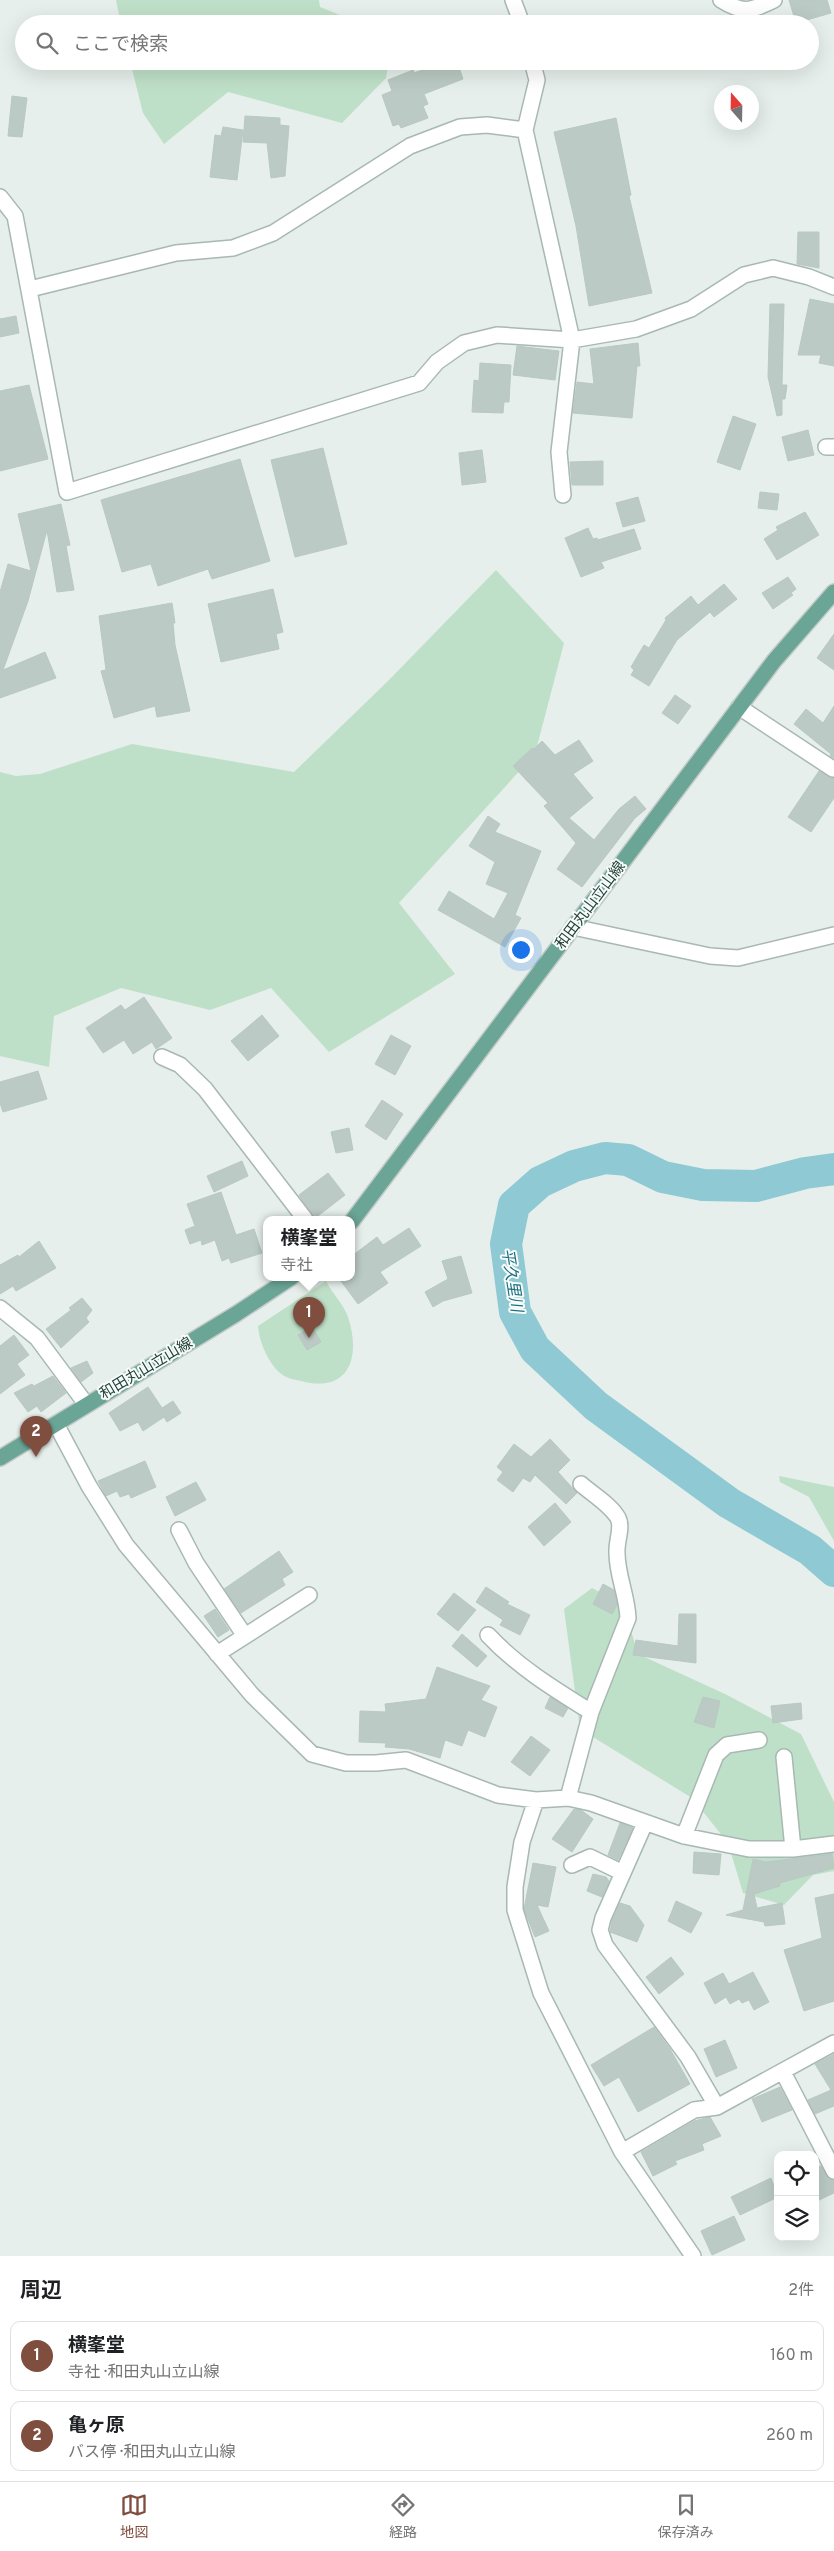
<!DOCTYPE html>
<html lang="ja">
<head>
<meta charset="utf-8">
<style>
	body { margin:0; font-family:Overpass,"Noto Sans JP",sans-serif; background:#f2f2f2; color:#202124 }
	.controls { position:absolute; right:15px; bottom:15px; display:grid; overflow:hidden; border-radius:10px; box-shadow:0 5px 20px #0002 }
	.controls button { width:45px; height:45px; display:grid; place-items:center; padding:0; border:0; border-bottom:1px solid #e0e0e0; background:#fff; color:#202124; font:25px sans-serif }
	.compass { position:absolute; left:714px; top:85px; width:45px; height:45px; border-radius:50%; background:#fff; box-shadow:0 5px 20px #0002; rotate:340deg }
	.you { position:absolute; left:520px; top:949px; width:18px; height:18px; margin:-12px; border:4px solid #fff; border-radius:50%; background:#1a73e8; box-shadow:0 0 0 8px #1a73e833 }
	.badge { display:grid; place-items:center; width:32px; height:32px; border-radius:50%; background:#7f4e3f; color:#fff; font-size:16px; font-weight:700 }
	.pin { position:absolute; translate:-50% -41px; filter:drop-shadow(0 1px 2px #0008) }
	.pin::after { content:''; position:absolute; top:26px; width:18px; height:15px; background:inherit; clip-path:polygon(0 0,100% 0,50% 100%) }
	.popup { position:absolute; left:263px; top:1216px; width:92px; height:65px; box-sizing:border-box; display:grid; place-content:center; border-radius:10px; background:#fff; filter:drop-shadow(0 1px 4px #0005); font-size:16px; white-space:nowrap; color:#757577 }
	.popup b { font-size:19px; color:#202124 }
	.popup::after { content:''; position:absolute; left:50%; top:100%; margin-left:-10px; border:10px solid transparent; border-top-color:#fff }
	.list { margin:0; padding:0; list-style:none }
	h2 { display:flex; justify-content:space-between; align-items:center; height:65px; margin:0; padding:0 20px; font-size:21px }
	h2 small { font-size:16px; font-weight:400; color:#757577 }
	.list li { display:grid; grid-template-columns:32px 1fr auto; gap:15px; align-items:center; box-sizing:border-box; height:70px; margin:0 10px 10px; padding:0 10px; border:1px solid #e0e0e0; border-radius:10px }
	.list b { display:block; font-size:19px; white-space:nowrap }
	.list p { margin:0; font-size:16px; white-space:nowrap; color:#757577 }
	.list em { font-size:16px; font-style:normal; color:#757577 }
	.icon { flex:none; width:28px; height:28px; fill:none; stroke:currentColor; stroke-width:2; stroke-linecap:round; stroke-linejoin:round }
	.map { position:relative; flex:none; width:834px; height:2256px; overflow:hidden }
	.search { position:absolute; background:#fff; box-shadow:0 5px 20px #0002; left:15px; right:15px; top:15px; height:55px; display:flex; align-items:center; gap:12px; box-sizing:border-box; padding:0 18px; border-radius:28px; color:#757577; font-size:19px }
	.sheet { height:225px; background:#fff }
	nav { display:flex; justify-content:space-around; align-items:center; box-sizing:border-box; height:70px; border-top:1px solid #e0e0e0; background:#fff; font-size:14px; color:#757577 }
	nav a { display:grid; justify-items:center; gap:2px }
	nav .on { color:#7f4e3f }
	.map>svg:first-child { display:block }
	.green { fill:#bfe0c8 }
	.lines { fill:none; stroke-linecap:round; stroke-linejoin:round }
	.river { stroke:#8ec9d4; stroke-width:32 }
	.building { fill:#bbcac4; stroke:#b8c9c2 }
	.minor-casing { stroke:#a8b8b2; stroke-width:18 }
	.major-casing { stroke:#c2cac8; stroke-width:18 }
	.minor { stroke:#fff; stroke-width:15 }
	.major { stroke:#6aa596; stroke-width:15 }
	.labels { text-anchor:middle; stroke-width:4; stroke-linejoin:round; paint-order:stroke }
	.street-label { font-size:15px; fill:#24423a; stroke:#f7fbf9 }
	.water-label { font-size:16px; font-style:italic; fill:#1c6f80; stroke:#f7fbf9 }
</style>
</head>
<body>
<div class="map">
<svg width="834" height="2256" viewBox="0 0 834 2256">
	<rect width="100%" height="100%" fill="#e6efeb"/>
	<path class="green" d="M116,0H319L320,7L362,24H121Z
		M130,61H389L386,78L342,123L228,92L164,144L143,113Z
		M496,570L564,643L535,754L399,903L455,974L329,1052L271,988L210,1010L121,988L54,1016L49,1067L0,1056V772L16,776L40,774L132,744L294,772L389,680Z
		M326,1281C332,1293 344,1305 348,1317C361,1356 350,1394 301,1381C291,1379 282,1377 275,1368C266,1357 259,1340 258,1326Z
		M779,1476L834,1487V1541L809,1497L780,1482Z
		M592,1588L623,1604L638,1654L725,1694L801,1734L834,1802V1871L813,1875L784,1905L743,1893L728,1843L692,1798L580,1729L564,1609Z"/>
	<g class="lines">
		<path class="river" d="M834,1169L805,1173L756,1186L703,1185L663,1177L628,1160L605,1158L574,1166L540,1182L514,1205L506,1244L515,1312L535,1349L596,1406L729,1503L810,1550L834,1571"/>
	</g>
	<path class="building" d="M789,0H827L831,13L796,23Z
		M457,61L463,79L424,94L428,104L423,106L428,118L401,128L399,124L393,126L382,95L392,91L388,80L413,70L414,73L431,67L432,70Z
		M12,96L27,98L22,137L8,136Z
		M245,116L280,118V125L289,126L285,176L271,178L267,143L243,142Z
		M616,118L631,195L629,196L652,293L589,306L576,226L554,132Z
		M223,127L243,130L237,180L210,177L215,135L221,136Z
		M798,232H819V268L797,264Z
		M810,299L834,304V366L819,363L821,355H798Z
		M770,304H784L782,385H787L785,399H782V415L777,416L768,377Z
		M16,316L19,333L0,337V319Z
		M638,343L640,366H637L632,418L573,413L577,382L594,384L590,349Z
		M517,346L559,351L555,380L513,375Z
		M480,363L511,365L509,402H504L503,413L472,412L474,380L479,381Z
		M29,385L48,459L0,471V391Z
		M733,416L756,424L740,470L717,462Z
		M808,430L814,455L788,461L782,437Z
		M323,448L347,544L295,557L271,460Z
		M482,450L486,482L462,485L459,453Z
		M240,459L270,561L212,579L208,569L158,586L151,564L122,572L101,500Z
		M603,461V485H572L570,462Z
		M760,492L779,494L777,510L758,508Z
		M638,497L645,521L623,527L616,503Z
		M61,504L70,545L66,546L74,590L57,592L47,530L28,601L3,670L45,652L56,678L0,698V592L8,564L31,571L18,514Z
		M805,512L819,535L777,560L764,539L778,530L776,527Z
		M588,528L593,539L597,538L598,540L634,529L641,549L601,562L604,568L581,577L565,538Z
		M788,577L796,589L791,593L793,595L773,609L762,593Z
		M724,584L737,599L714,617L710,612L677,640L649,686L631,675L634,670L631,667L644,645L649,648L666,620L665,618L691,596L698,605Z
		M273,589L283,632L276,634L279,649L221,662L208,604Z
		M172,603L175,623H173L175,645L190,711L157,717L155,706L114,718L101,671L106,670L99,616Z
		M834,634V670L817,658Z
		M675,695L691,706L678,724L662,713Z
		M834,706V758L830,756L831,754L794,724L806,709L823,723Z
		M579,740L593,761L573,774L593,798L569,818L594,840L619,809L635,796L646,809L635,818L582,887L557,869L576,843L544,806L548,803L513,766L532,748L534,749L542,741L555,755Z
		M819,771L834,778V798L811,832L788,817Z
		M488,816L500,824L495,832L541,851L515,915L521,918L505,947L438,910L449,891L494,919L508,893L486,884L495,862L469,846Z
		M144,997L172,1038L156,1049L152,1042L133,1054L124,1040L103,1053L86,1028L121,1005L125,1010Z
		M262,1015L279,1036L248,1061L231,1041Z
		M391,1035L411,1046L395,1075L375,1064Z
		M38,1071L47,1099L3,1112L0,1103V1082Z
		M382,1100L403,1114L386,1140L365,1126Z
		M349,1128L353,1150L336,1153L331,1132Z
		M242,1161L248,1176L214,1192L207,1176Z
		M328,1173L345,1195L314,1219L299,1195Z
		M221,1192L236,1235L254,1229L262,1253L231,1263L229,1258L222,1261L215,1240L202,1245L201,1240L190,1244L185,1230L195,1226L187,1204Z
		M409,1228L421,1246L380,1272L388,1283L358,1304L338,1277H352V1256L377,1237L383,1245Z
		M39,1241L56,1268L16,1291L13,1286L0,1294V1265L18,1255L19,1257Z
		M461,1256L472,1293L443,1301L433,1307L425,1292L448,1279L442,1261Z
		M82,1298L92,1310L86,1318L89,1322L61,1348L46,1329L71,1310L69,1308Z
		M312,1327L321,1342L307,1350L298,1335Z
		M14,1335L29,1355L17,1364L25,1375L0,1394V1346Z
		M87,1361L93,1373L81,1382L71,1368Z
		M53,1376L66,1393L41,1412L37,1406L28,1412L14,1393L32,1384L34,1386Z
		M148,1387L162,1408L173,1401L181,1413L167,1422L164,1417L143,1431L138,1422L120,1431L109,1413Z
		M550,1439L570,1460L558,1472L577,1493L566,1504L535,1475L530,1482L523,1478L513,1492L497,1480L503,1472L497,1467L514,1444L531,1457Z
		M145,1461L156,1487L131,1498L129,1494L120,1497L117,1491L106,1496L98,1481Z
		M196,1482L206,1500L175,1516L166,1497Z
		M555,1503L571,1522L544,1546L528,1527Z
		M279,1551L293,1572L282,1579L285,1585L241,1613L224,1589Z
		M603,1584L614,1590L617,1605L612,1614L593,1604Z
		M486,1587L509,1602L507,1604L530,1615L520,1635L500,1625L503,1620L476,1602Z
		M454,1593L476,1610L458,1631L437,1614Z
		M215,1609L229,1630L218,1637L204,1616Z
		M679,1614H696V1663L633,1655L636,1640L678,1646Z
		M462,1634L487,1656L477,1667L452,1646Z
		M437,1667L490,1686L481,1700L497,1707L485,1737L468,1730L462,1746L445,1740L440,1758L409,1749L385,1747L386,1743L359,1742L360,1711L386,1712L385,1704L426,1699Z
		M550,1697L568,1708L563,1717L545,1708Z
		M703,1697L720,1701L714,1728L694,1722Z
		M801,1703L802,1719L773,1723L771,1706Z
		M531,1736L550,1750L530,1776L511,1762Z
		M574,1809L581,1810L593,1819L572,1852L552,1839Z
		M620,1823L633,1828L618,1860L608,1855Z
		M694,1852L721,1854L719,1875L693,1873Z
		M832,1854L834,1868L780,1883V1886L754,1894L757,1908L782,1903L785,1924L765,1926L764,1922L726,1915L743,1910L753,1859L766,1862Z
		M533,1863L556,1867L548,1907L537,1905L549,1931L535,1937L524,1909Z
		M593,1874L606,1877L609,1881L602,1897L587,1891Z
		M834,1894V2001L804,2011L784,1950L822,1938L815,1898Z
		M676,1901L702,1913L691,1933L668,1921Z
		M620,1903L630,1906L644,1925L637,1942L610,1932L612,1921Z
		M671,1957L684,1974L659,1994L646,1977Z
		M753,1972L769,2002L754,2010L749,2000L742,2003L739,1999L730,2004L726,1997L715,2004L704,1983L723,1973L729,1984Z
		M654,2027L670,2049L690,2084L638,2112L619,2077L604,2086L591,2065Z
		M725,2040L737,2068L716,2077L704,2049Z
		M834,2054V2106L815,2114L808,2100L831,2090L815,2064Z
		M780,2087L792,2110L762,2122L752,2099Z
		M710,2117L721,2136L702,2144L704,2150L675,2161L677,2164L653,2176L641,2152L694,2121Z
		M821,2166L829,2179L834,2180V2193L815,2202V2168Z
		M771,2178L778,2197L740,2215L731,2197Z
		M734,2216L745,2240L712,2255L701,2231Z"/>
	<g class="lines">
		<defs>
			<path id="minor" d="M513,0L522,24
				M721,0C743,14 751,11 774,0
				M532,61L537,80L525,130L572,340L559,452L563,495
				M0,197L15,216L67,492L419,383L437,362L464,343L497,335L572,340L636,329L691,309L744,275L773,268L809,277L834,287
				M30,289L176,253L233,248L273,233L410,146L460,127L487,125L525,130
				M826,447H834
				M739,707L833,769
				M573,927L710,956L738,958L834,935
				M162,1057L180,1065L205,1089L305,1219
				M0,1308L37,1338L86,1404
				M56,1424L89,1486L126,1545L252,1695L312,1754L346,1763H376L406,1760L498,1795L536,1800L568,1798L591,1803L684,1836L749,1849H793L834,1844
				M179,1530L196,1563L245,1636
				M488,1635C518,1667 554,1689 591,1712
				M217,1654L309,1595
				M784,1757L793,1849
				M568,1798L591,1712L628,1618C627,1595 617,1575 617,1553C616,1542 623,1527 618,1518C611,1505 592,1494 581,1484
				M536,1800L522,1842L515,1887V1910L541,1993L622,2152L693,2256
				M645,1823L603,1918L600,1930L605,1945L688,2057L717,2107
				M684,1836L716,1755L727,1745L759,1740
				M572,1865L590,1857L623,1873
				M783,2072L834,2171
				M622,2152L694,2110L717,2107L834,2043"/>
			<path id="major" d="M352,1221L774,661L834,592
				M0,1458L236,1314L292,1277"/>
		</defs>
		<use href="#minor" class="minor-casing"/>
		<use href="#major" class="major-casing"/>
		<use href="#minor" class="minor"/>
		<use href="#major" class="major"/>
	</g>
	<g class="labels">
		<g class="street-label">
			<text transform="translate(590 905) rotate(-53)" y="5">和田丸山立山線</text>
			<text transform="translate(146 1368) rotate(-31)" y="5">和田丸山立山線</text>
		</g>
		<g class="water-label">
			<text transform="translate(513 1280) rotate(81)" y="6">平久里川</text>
		</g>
	</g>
</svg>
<div class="controls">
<button><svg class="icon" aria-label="locate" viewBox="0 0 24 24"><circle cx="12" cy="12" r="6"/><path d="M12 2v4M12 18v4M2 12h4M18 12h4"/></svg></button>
<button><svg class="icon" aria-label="layers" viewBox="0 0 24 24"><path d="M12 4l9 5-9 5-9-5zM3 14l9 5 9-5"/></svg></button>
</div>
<svg class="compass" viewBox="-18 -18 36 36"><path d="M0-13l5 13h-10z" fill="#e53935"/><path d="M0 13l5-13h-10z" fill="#757577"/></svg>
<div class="you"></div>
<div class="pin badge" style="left:309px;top:1338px">1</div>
<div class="popup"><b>横峯堂</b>寺社</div>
<div class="pin badge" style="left:36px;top:1457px">2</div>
<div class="search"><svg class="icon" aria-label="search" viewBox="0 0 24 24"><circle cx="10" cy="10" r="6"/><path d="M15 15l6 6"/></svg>ここで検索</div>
</div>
<section class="sheet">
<h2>周辺<small>2件</small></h2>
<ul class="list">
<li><span class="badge">1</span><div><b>横峯堂</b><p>寺社 · 和田丸山立山線</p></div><em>160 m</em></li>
<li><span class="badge">2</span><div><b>亀ヶ原</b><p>バス停 · 和田丸山立山線</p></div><em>260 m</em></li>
</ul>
</section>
<nav>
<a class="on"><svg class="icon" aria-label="map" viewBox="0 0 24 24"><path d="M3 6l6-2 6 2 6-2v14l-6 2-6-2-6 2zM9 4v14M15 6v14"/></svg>地図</a>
<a><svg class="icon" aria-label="directions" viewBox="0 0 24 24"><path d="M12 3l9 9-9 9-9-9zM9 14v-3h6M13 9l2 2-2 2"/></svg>経路</a>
<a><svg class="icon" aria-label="saved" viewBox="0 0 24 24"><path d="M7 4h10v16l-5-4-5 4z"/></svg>保存済み</a>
</nav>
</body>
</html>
